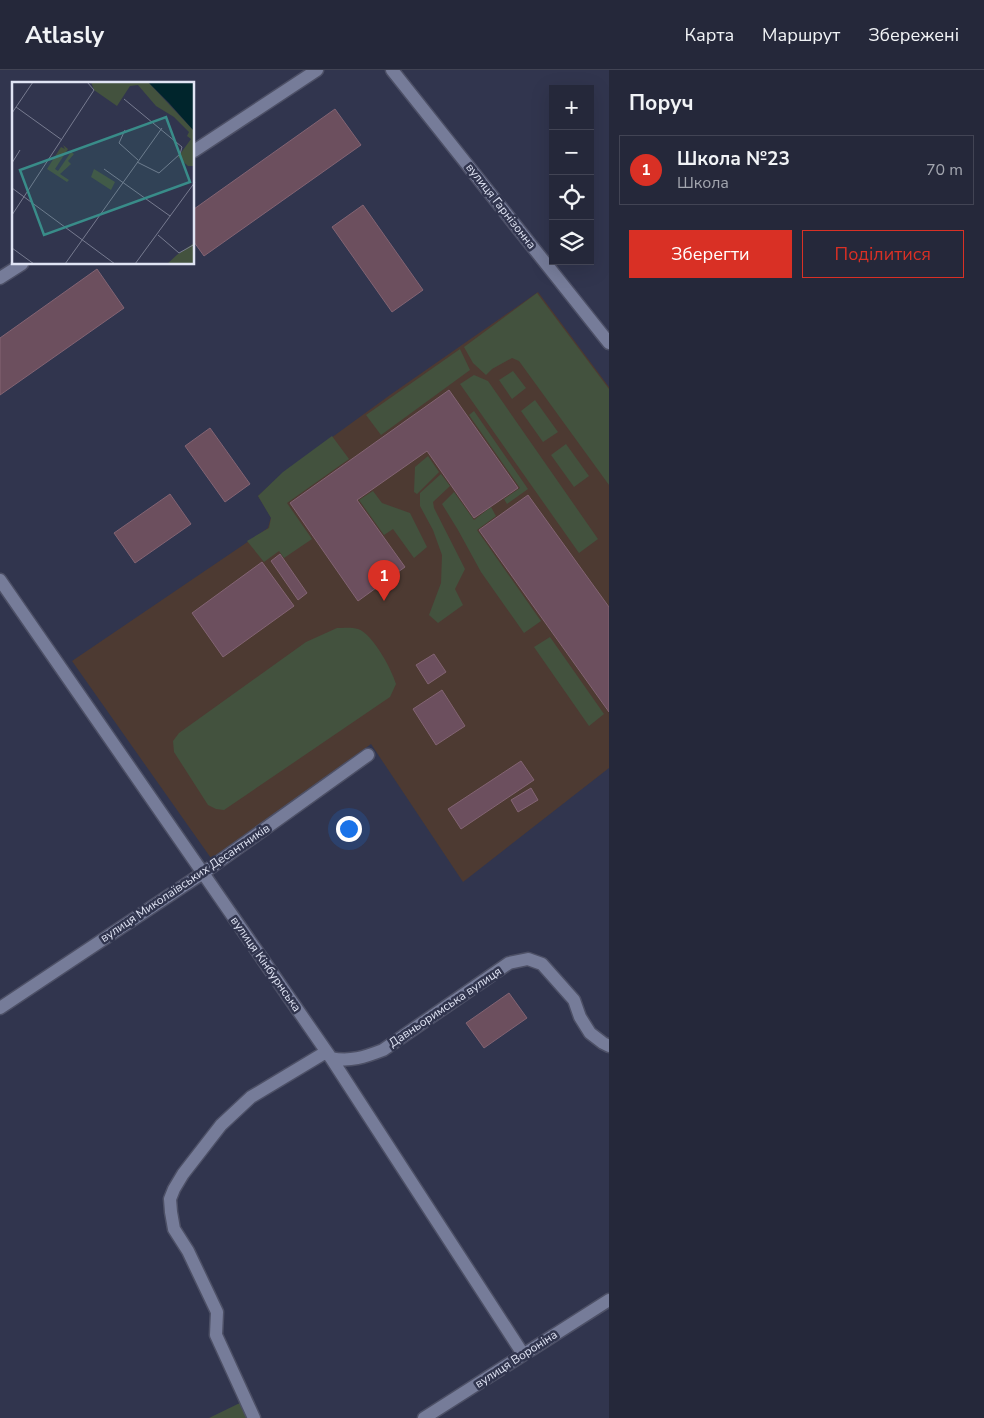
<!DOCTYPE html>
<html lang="uk">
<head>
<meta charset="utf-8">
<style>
	body { margin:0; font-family:"Nunito Sans",sans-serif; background:#313445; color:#f1f3f6 }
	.controls { position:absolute; right:15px; top:15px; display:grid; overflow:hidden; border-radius:0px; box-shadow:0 5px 20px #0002 }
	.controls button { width:45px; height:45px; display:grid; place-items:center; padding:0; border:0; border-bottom:1px solid #424454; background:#25283a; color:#f1f3f6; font:25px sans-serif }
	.you { position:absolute; left:348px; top:758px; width:18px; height:18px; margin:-12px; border:4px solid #fff; border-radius:50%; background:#1a73e8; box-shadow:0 0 0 8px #1a73e833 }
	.badge { display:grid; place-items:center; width:32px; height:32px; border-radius:50%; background:#d93025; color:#fff; font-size:16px; font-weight:700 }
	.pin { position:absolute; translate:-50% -41px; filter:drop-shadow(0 1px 2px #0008) }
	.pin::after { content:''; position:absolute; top:26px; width:18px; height:15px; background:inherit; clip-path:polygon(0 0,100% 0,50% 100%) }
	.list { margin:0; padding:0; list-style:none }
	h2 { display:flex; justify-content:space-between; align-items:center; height:65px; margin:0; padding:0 20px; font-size:21px }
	h2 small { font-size:16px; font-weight:400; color:#a3a6af }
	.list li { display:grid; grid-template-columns:32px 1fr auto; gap:15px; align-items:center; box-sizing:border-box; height:70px; margin:0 10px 10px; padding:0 10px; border:1px solid #424454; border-radius:0px }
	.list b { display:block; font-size:19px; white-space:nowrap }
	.list p { margin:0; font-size:16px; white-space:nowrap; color:#a3a6af }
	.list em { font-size:16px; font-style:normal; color:#a3a6af }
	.actions { display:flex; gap:10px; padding:15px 20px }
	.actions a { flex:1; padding:11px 0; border:1px solid #d93025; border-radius:0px; text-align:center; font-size:18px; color:#d93025 }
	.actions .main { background:#d93025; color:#fff }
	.icon { flex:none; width:28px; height:28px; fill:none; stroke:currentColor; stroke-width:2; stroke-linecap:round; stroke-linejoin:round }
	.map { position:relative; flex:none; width:609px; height:1348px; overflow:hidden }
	header { display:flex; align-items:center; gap:30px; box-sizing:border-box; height:70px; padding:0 25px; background:#25283a; border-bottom:1px solid #424454 }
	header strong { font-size:24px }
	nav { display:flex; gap:28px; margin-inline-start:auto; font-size:18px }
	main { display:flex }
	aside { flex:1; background:#25283a }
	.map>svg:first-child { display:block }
	.education { fill:#4d3a32 }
	.green { fill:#43523e }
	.building { fill:#6c4f5e; stroke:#836473 }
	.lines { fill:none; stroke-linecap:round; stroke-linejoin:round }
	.street-casing { stroke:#4d5066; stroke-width:15 }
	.street { stroke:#767c99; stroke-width:12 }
	.labels { text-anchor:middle; stroke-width:5; stroke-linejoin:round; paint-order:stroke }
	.street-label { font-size:12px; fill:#e0e4f4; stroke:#31354e }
	.inset-road { fill:none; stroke:#777b90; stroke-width:1 }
	.view { fill:#398c89; fill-opacity:0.15; stroke:#398c89; stroke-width:2.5 }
	.inset-edge { fill:none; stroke:#e0e4f4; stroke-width:2.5 }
</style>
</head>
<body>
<header>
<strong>Atlasly</strong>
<nav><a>Карта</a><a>Маршрут</a><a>Збережені</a></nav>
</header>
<main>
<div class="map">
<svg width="609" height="1348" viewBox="0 0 609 1348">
	<rect width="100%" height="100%" fill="#31354e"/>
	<path class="education" d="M538,222L609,317V698L463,812L371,674L213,791L72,591L268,458L271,447L258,426L283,403L390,325Z"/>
	<path class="green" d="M537,223L609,319V415L519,291L512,288L492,299L486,305L473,293L464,277Z
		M460,279L470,300L381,365L366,345Z
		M513,301L526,318L512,329L499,310Z
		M474,305L488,311L598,469L579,483L460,314Z
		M535,330L558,362L543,372L521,341Z
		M474,341L528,419L507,434L504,429L520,418L469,345Z
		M332,366L349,389L287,433L312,469L284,488L279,481L264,492L247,471L269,458L271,448L258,426L283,402Z
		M566,374L589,406L574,417L551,385Z
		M428,386L439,402L417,424L414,422L415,397Z
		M441,404L450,416L433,432L434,438L465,499L455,519L463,535L438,553L429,545L441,513L442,485L433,460L420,436V423Z
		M373,421L382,433L410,443L427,477L414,488L393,459L384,465L359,430Z
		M454,422L474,450L491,437L496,446L477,460L541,551L524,563L481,502L458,460L442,434Z
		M337,558C343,558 352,557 358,559C373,564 392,600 396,614L390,627L224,740L216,739L208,735L174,682L173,671L179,663L306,572Z
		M550,567L604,644L589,656L534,577Z
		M246,1330L254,1348H209Z"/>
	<path class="building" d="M335,39L361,75L204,186L194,172V139Z
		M363,135L423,220L392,242L332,157Z
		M97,199L124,238L0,325V268Z
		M449,320L518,418L474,448L427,381L357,430L405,497L358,531L290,433Z
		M210,358L250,414L225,432L185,376Z
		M170,424L191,454L135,493L114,463Z
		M528,425L609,537V642L479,460Z
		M280,484L307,523L298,530L271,491Z
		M262,492L294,536L223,587L192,543Z
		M434,584L446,602L428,614L416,595Z
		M442,620L465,656L436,675L413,639Z
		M521,691L534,710L461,759L448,739Z
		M531,718L538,730L518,742L511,730Z
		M509,923L527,948L484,978L466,953Z"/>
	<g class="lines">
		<defs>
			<path id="street" d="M392,0L609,273
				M194,81L317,0
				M0,208L22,194
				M0,510L331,988L523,1284
				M0,938L203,803L368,685
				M331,988C350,992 365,987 383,980L509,893L528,889L542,894L574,930L580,947L590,963L603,973L609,976
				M254,1348L216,1265L217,1242L188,1181L174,1159L171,1142L170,1129L174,1119L183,1104L221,1055L251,1027L326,982
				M424,1348L609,1230"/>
		</defs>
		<use href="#street" class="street-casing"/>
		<use href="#street" class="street"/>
	</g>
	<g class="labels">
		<g class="street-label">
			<text transform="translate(501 136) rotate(52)" y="4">вулиця Гарнізонна</text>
			<text transform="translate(185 813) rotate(-34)" y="4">вулиця Миколаївських Десантників</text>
			<text transform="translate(266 894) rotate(55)" y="4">вулиця Кінбурнська</text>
			<text transform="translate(445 937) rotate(-34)" y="4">Давньоримська вулиця</text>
			<text transform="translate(516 1289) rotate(-33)" y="4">вулиця Вороніна</text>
		</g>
	</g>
	<g transform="translate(12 12)">
		<rect width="182" height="182" fill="#31354e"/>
		<path d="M79,0L137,1L182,49V84H176L166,75L179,57L175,54L177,50L162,35L144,24L126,3L118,4L105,24L82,8ZM51,63L56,67L43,87L46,89L59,70L62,72L56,79L59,82L48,92L57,98L55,100L35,87L49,65L53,67ZM82,87L103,100L99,108L79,95ZM182,161V182H155L166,172Z" fill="#43523e"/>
		<path d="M136,0H182V49L157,21Z" fill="#00252c"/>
		<path class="inset-road" d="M112,17L170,65L168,72L147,91L125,80M4,25L50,58M0,31L21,0M113,48L107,61L126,78M0,81L8,68M92,87L158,134M0,106L103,182M0,133L82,8L75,0M146,153L167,171L183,162M0,166L22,182M53,182L150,46M123,182L183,100"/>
		<path class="view" d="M154,35L178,100L32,153L8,88Z"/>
		<rect width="182" height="182" class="inset-edge"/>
	</g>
</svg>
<div class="controls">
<button>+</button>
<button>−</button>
<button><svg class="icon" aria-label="locate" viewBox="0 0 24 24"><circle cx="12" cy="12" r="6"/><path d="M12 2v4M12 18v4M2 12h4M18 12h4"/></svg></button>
<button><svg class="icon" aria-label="layers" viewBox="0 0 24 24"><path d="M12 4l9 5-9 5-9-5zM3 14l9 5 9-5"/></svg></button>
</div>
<div class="you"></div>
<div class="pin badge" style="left:384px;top:531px">1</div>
</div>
<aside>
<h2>Поруч<small></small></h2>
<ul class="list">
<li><span class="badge">1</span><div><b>Школа №23</b><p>Школа</p></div><em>70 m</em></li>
</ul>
<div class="actions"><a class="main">Зберегти</a><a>Поділитися</a></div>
</aside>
</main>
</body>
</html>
